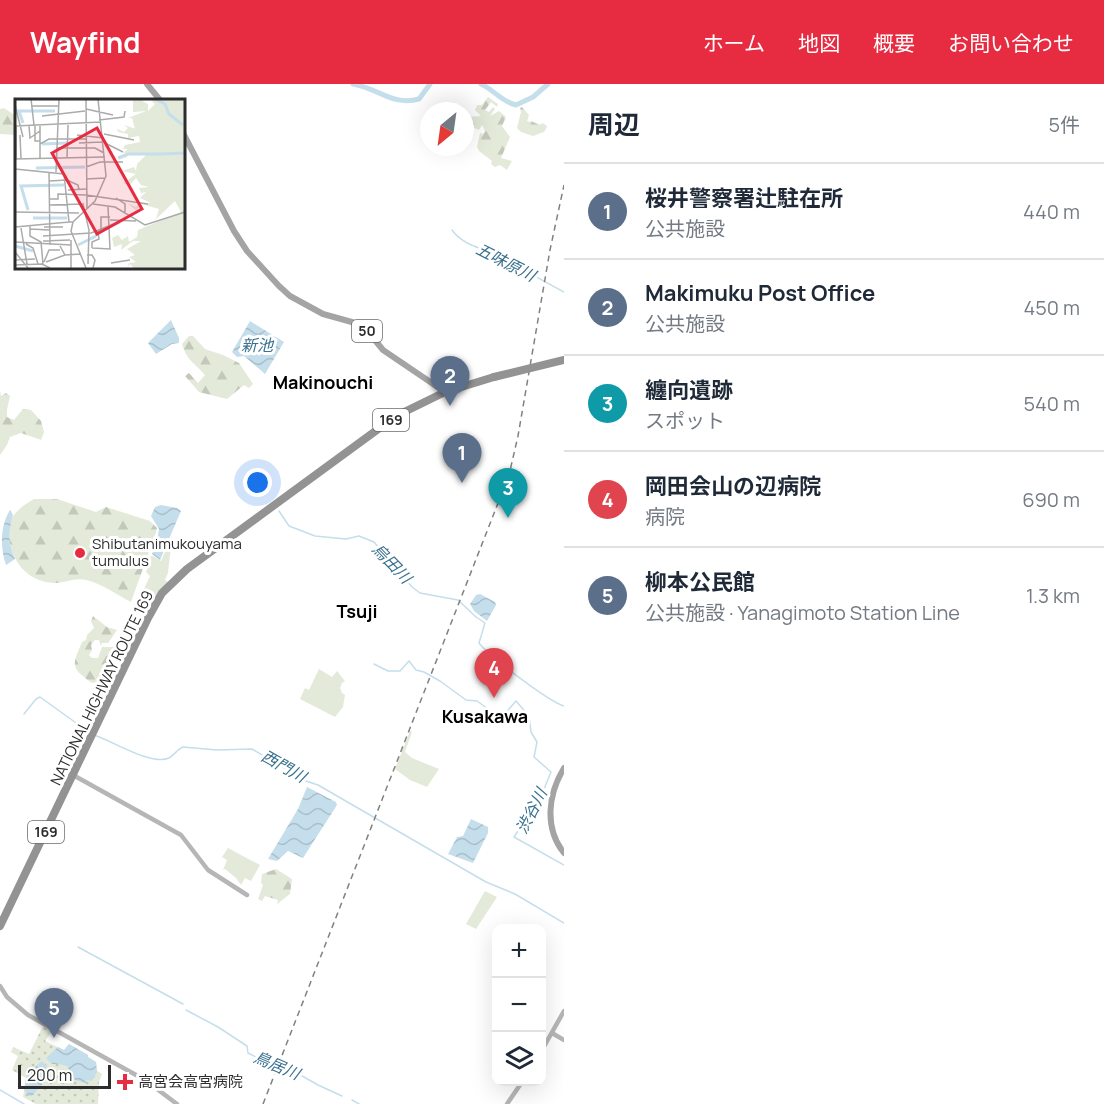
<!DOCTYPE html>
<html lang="ja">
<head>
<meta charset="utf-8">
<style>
	body { margin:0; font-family:Manrope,"Noto Sans JP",sans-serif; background:#f2f2f3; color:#1f2937 }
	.controls { position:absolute; right:18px; bottom:18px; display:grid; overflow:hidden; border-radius:12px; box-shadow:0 6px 24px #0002 }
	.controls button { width:54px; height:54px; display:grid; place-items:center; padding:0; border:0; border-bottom:2px solid #e0e1e3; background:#fff; color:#1f2937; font:30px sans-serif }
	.compass { position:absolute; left:420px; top:18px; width:54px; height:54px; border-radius:50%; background:#fff; box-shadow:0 6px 24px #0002; rotate:209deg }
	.scale { position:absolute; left:18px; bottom:15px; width:93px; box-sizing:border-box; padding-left:6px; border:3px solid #2c2c2c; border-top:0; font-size:16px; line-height:21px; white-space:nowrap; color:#2c2c2c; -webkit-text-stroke:4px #fff; paint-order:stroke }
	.you { position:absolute; left:258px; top:399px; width:21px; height:21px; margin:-15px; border:4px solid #fff; border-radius:50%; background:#1a73e8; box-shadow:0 0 0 9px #1a73e833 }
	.badge { display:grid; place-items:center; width:39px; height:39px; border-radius:50%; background:#e72b40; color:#fff; font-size:20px; font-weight:700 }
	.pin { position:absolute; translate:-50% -50px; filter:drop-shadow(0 2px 3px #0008) }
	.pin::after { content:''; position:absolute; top:32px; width:21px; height:18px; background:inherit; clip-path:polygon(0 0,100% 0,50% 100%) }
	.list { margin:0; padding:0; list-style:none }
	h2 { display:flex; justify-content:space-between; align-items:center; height:78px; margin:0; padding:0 24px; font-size:26px }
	h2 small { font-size:20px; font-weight:400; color:#747a83 }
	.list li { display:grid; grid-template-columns:39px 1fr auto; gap:18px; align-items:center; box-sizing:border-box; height:96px; padding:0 24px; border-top:2px solid #e0e1e3 }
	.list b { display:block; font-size:22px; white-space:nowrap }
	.list p { margin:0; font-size:20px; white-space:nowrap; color:#747a83 }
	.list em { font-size:20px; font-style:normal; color:#747a83 }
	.icon { flex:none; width:33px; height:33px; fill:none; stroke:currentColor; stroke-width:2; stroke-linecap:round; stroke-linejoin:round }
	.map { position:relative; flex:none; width:564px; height:1020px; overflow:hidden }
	header { display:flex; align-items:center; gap:36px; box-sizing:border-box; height:84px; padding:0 30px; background:#e72b40; color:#fff }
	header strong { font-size:28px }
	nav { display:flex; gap:33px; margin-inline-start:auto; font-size:21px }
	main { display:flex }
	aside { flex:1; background:#fff }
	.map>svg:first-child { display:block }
	.green { fill:#e3ead9 }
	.forest { fill:url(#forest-firs) }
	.park { fill:url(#park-dots) }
	.water { fill:url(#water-waves) }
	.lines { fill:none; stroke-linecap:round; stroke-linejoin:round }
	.stream { stroke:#c5deeb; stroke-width:1.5 }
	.river { stroke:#c5deeb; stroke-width:5 }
	.secondary { stroke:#b6b6b6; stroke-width:4.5 }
	.primary { stroke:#a4a4a4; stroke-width:6 }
	.highway { stroke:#939393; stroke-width:8 }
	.rail { stroke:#818181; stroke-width:1.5; stroke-dasharray:6 4.5; stroke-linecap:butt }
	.highway-bridge { stroke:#939393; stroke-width:8 }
	.poi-dot { fill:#e72b40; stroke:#fff; stroke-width:2 }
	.labels { text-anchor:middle; stroke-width:6; stroke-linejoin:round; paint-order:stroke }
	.shield { fill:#fff; stroke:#6b6b6b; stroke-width:1.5 }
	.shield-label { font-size:14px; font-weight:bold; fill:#2c2c2c }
	.poi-label { font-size:15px; fill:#2c2c2c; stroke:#fff; text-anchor:start }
	.street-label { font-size:15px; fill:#2c2c2c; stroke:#fff }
	.water-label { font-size:16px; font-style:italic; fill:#3a718e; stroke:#fff }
	.quarter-label { font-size:18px; font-weight:bold; fill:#000; stroke:#fff }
	.inset-river { fill:none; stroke:#c5deeb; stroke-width:3 }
	.inset-road { fill:none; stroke:#ababab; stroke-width:1.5 }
	.view { fill:#e72b40; fill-opacity:0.15; stroke:#e72b40; stroke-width:3 }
	.inset-edge { fill:none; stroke:#2c2c2c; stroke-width:3 }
</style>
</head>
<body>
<header>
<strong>Wayfind</strong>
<nav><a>ホーム</a><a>地図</a><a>概要</a><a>お問い合わせ</a></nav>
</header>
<main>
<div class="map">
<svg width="564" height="1020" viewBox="0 0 564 1020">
	<defs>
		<pattern id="forest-firs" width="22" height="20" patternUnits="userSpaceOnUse" patternTransform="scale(1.5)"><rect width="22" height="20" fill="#e3ead9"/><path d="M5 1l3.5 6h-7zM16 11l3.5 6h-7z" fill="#c3c9ba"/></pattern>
		<pattern id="park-dots" width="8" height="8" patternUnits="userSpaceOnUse" patternTransform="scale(1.5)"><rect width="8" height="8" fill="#e3ead9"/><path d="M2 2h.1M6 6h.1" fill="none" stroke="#c3c9ba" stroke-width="1.8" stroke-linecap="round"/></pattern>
		<pattern id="water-waves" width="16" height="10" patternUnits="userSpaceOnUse" patternTransform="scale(1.5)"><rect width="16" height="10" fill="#c5deeb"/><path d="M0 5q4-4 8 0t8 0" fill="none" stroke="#a9bfca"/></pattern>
	</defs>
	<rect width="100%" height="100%" fill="#fff"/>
	<path class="green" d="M172,452L168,489L165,496L169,499L150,527L138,523L136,522L150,492L146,488L150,479L147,478L148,473L153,472L161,477Z
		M319,585L332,593L337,587L345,597L342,599L340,604L342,609L345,611L343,623L335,633L300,615L305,604L309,606Z
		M410,647L412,648L405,668L412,674L439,685L427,703L410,696L395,685Z
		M228,764L260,781L251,797L245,794L241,801L236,794L225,785L223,786L227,776L222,773Z
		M485,807L497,813L476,845L466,840Z"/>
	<path class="forest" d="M488,13L498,20L497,23L491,18L485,26L489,28L493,23L495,25L490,32L499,27L506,33L502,42L510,53L501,74L512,77L507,86L500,81L495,83L491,80L492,77L479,67L477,63L480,49L483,50L485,47L482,41L479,46C473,43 466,41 466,33L481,32L475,26L477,21H482Z
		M522,23L529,31L527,37L530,38L531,37L540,41L542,39L546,41L547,43L544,48L533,52L521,48L517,44L521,28L520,24Z
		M4,24L16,32V51L0,50V25Z
		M189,252H193L205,265L223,271L239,279L253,300L249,304L244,301L227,315L199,308L185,292L189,289L198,299L205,291C194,278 187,277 182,260Z
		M0,306L1,312L6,309L10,312L7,326V333L14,336L23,325L31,326L41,337L44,348L41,356L21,349L10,353L7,361L0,371Z
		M34,415H57L96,428L106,423L150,437L157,444L156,448L131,518C117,511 101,499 86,496C75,493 65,499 54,499C27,498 10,476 9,450C8,432 19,424 34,415Z
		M93,532L107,543L117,546L108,559H102L101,562L99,556H95L91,561L92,566L89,571L92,574H98L102,563H113L115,565C114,587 115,594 92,599C70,583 72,582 82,558L86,556L87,551L94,544L91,537Z
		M276,785L292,795L290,810L277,820L278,816L265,812L262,817L258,815L263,801L261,799L262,790Z"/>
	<path class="park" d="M43,942L52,947L45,957L64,966L69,960L88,971V973L96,978L97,987L102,990L99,998L98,1020H36L23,1013L26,994L12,986L18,972L11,968L13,963L29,970Z"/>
	<path class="water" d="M171,236L179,254V259L172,260L156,270L148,259Z
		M250,237L284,258L265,290L244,272L237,273L232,268Z
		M161,421L177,424L181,427L160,476L152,470L156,462L159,445L151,432L155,423Z
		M10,426L13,431C8,447 8,459 15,475L6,481C0,464 0,442 10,426Z
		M480,510L495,518L496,521L487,537L474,527L470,520L476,511Z
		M307,703L336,718L337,721L303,774L288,767L277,777L268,775L298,725Z
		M471,735L488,743V749L473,779L448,770L457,753L463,752Z
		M69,960L88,971V973L96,978L97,988L92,997L87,996L85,999L75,996L67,982L58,980H52L46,974L58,963L64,966Z
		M42,977L47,982L42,989V1001L32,1012H29L24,1006L27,990Z"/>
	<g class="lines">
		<path class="stream" d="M452,146C460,157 473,163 487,166L564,208
			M279,427L289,442L315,452L346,455L359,452L374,458L412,503L420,509L458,516L476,533L485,539L479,559C490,573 548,617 564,622
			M374,580L388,587H400L409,577L416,586L424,588L440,597L466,616L477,617L501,634L516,617L529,632L531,648L537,658L534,673L551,688L542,710L514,753L564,781
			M24,630L36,615L40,613L90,649
			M94,651C113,657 151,682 169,674C174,671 178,665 183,663L217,666L252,665L306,697L318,701L486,798L515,810L564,839
			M78,863L183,920
			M186,926L218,943L247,962L248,969L268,979L283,981L318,1001L342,1012
			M0,1006L24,1020
			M352,1016L359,1020"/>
		<path class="river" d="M353,0C380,5 392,22 419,15L430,0
			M481,0C494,6 502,18 516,21L533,13L548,0"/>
		<path class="secondary" d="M73,691L181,751L208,786L247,811
			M0,902L7,913L28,931L145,996L177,1020
			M552,949L564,956
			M542,966L564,927
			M507,1020L522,998"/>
		<path class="primary" d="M147,0L160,16
			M183,49L234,147L247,167L279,202L290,212L323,230L359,240L365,244L383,266L445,308
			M564,684C548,710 544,744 564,769"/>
		<path class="highway" d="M0,842L148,534L162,509L187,485L396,332L445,308L494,293"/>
		<path class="rail" d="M263,1020L509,391L518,352L550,166L564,101"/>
		<path class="highway-bridge" d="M494,293L564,276"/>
	</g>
	<g class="poi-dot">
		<circle cx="80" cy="469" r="6"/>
		<path d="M122 989h6v6h6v6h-6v6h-6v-6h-6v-6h6z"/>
	</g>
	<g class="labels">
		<g class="shield">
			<rect x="352" y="236" width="30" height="22" rx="4.5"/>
			<rect x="373" y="325" width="36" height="22" rx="4.5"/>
			<rect x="28" y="737" width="36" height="22" rx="4.5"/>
		</g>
		<g class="shield-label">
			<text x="367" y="252">50</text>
			<text x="391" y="341">169</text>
			<text x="46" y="753">169</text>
		</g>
		<g class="poi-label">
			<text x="92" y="465">Shibutanimukouyama<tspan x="92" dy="17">tumulus</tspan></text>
			<text x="138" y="1003">高宮会高宮病院</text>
		</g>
		<g class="street-label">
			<text transform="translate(102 604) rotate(-64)" y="5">NATIONAL HIGHWAY ROUTE 169</text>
		</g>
		<g class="water-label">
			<text transform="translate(506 178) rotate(27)" y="6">五味原川</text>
			<text x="257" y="267">新池</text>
			<text transform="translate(392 479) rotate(46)" y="6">烏田川</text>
			<text transform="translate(284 682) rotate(29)" y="6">西門川</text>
			<text transform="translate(531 727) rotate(-63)" y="6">渋谷川</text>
			<text transform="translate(277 981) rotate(23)" y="6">鳥居川</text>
		</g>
		<g class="quarter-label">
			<text x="323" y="305">Makinouchi</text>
			<text x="357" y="534">Tsuji</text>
			<text x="485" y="639">Kusakawa</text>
		</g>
	</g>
	<g transform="translate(15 15)">
		<rect width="170" height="170" fill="#fff"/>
		<path d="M118,0H133L127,2L133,5V12L140,5L135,0H169V169H119L115,165L112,169H107H112L114,164L121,163L114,158L120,156L112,150L126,142H118L106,151L107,145L99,148L97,139L103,136L107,141L113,137L114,143L122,138L123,131L166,113L160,102L141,120L144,110L127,105L121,111L112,104L121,108L125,104H136L125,99L131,93L126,94L124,89L134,88L126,86L121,79L115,86L108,84L121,75L107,72L119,68L121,72L122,65L131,56L115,54L112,58L103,61L113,55L108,54L113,50H108L110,46L125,43L124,37L113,39V35L103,33L102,30L109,33L113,29L109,26L127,32L120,30L117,19H113L131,12L118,13Z" fill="#e3ead9"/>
		<path class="inset-river" d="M140,0L150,5L154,15L168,26M8,24L4,12H40M27,45L52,44M146,55L170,54M103,59L113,55H146M21,69L70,68M13,111L6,87L49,86M18,119H52M81,137L85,131L105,123M63,146L81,137M0,147L18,152"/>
		<path class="inset-road" d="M16,0L19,26M71,0L72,110M0,6L8,38M17,7H43M71,10L98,16M27,17L70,12M84,21L109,18L110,12M20,26V42H25M25,26V59M0,27L86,23M14,27L15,39L25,32M89,35L119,41M5,36L6,60M62,36L89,39M64,44L87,43M90,44L108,53M25,45L34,40H71M41,49H80L89,54M52,58L53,26M0,60L90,58M1,60V28M71,68L85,63H108M0,70L49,75L54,123H58M34,73L35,146M41,73L44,0M71,80L90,79M34,82L52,81L63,86L64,91M53,91L71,90M71,96L133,105M101,99L110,105V113M34,100H43V95L71,96M68,105L74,131L73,165M78,105L100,108L130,126L170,113M34,106L69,105M0,113L64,114M95,121L121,122M15,127V137L26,143L28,165M0,128L54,123M29,128H48M6,129L12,165M15,130L35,131M86,131V118H95M28,137L76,134L100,125M56,141V169M28,142L55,141M0,143L56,146M11,145L18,149L23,165M45,147L50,156L66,155M77,149L95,150L93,108M77,149V143L84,140L83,132M0,153L13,169M72,156H77L80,161L78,169M0,161L20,160M29,163L34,151H45M31,163L50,156M96,164L115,161M0,166L27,165L35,169M71,169L56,132L58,123L80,102L91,77L83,0"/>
		<path class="view" d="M82,29L127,110L82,135L37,54Z"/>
		<rect width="170" height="170" class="inset-edge"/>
	</g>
</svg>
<div class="controls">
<button>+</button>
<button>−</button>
<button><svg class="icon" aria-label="layers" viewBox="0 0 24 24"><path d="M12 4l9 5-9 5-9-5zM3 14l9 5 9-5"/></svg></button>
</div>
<svg class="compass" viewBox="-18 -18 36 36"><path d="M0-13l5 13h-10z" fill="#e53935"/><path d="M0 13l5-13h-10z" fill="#747a83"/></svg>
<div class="scale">200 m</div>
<div class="you"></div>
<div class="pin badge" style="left:462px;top:399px;background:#5c6f8a">1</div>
<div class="pin badge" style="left:450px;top:322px;background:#5c6f8a">2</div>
<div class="pin badge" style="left:508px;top:434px;background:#0f9aa8">3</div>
<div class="pin badge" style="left:494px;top:614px;background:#e0444e">4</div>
<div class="pin badge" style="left:54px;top:954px;background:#5c6f8a">5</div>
</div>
<aside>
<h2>周辺<small>5件</small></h2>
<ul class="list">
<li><span class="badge" style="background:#5c6f8a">1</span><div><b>桜井警察署辻駐在所</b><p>公共施設</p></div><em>440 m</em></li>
<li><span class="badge" style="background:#5c6f8a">2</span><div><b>Makimuku Post Office</b><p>公共施設</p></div><em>450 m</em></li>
<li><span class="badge" style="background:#0f9aa8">3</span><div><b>纏向遺跡</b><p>スポット</p></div><em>540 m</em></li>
<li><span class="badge" style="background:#e0444e">4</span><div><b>岡田会山の辺病院</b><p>病院</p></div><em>690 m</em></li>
<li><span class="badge" style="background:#5c6f8a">5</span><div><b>柳本公民館</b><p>公共施設 · Yanagimoto Station Line</p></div><em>1.3 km</em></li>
</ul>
</aside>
</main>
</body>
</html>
